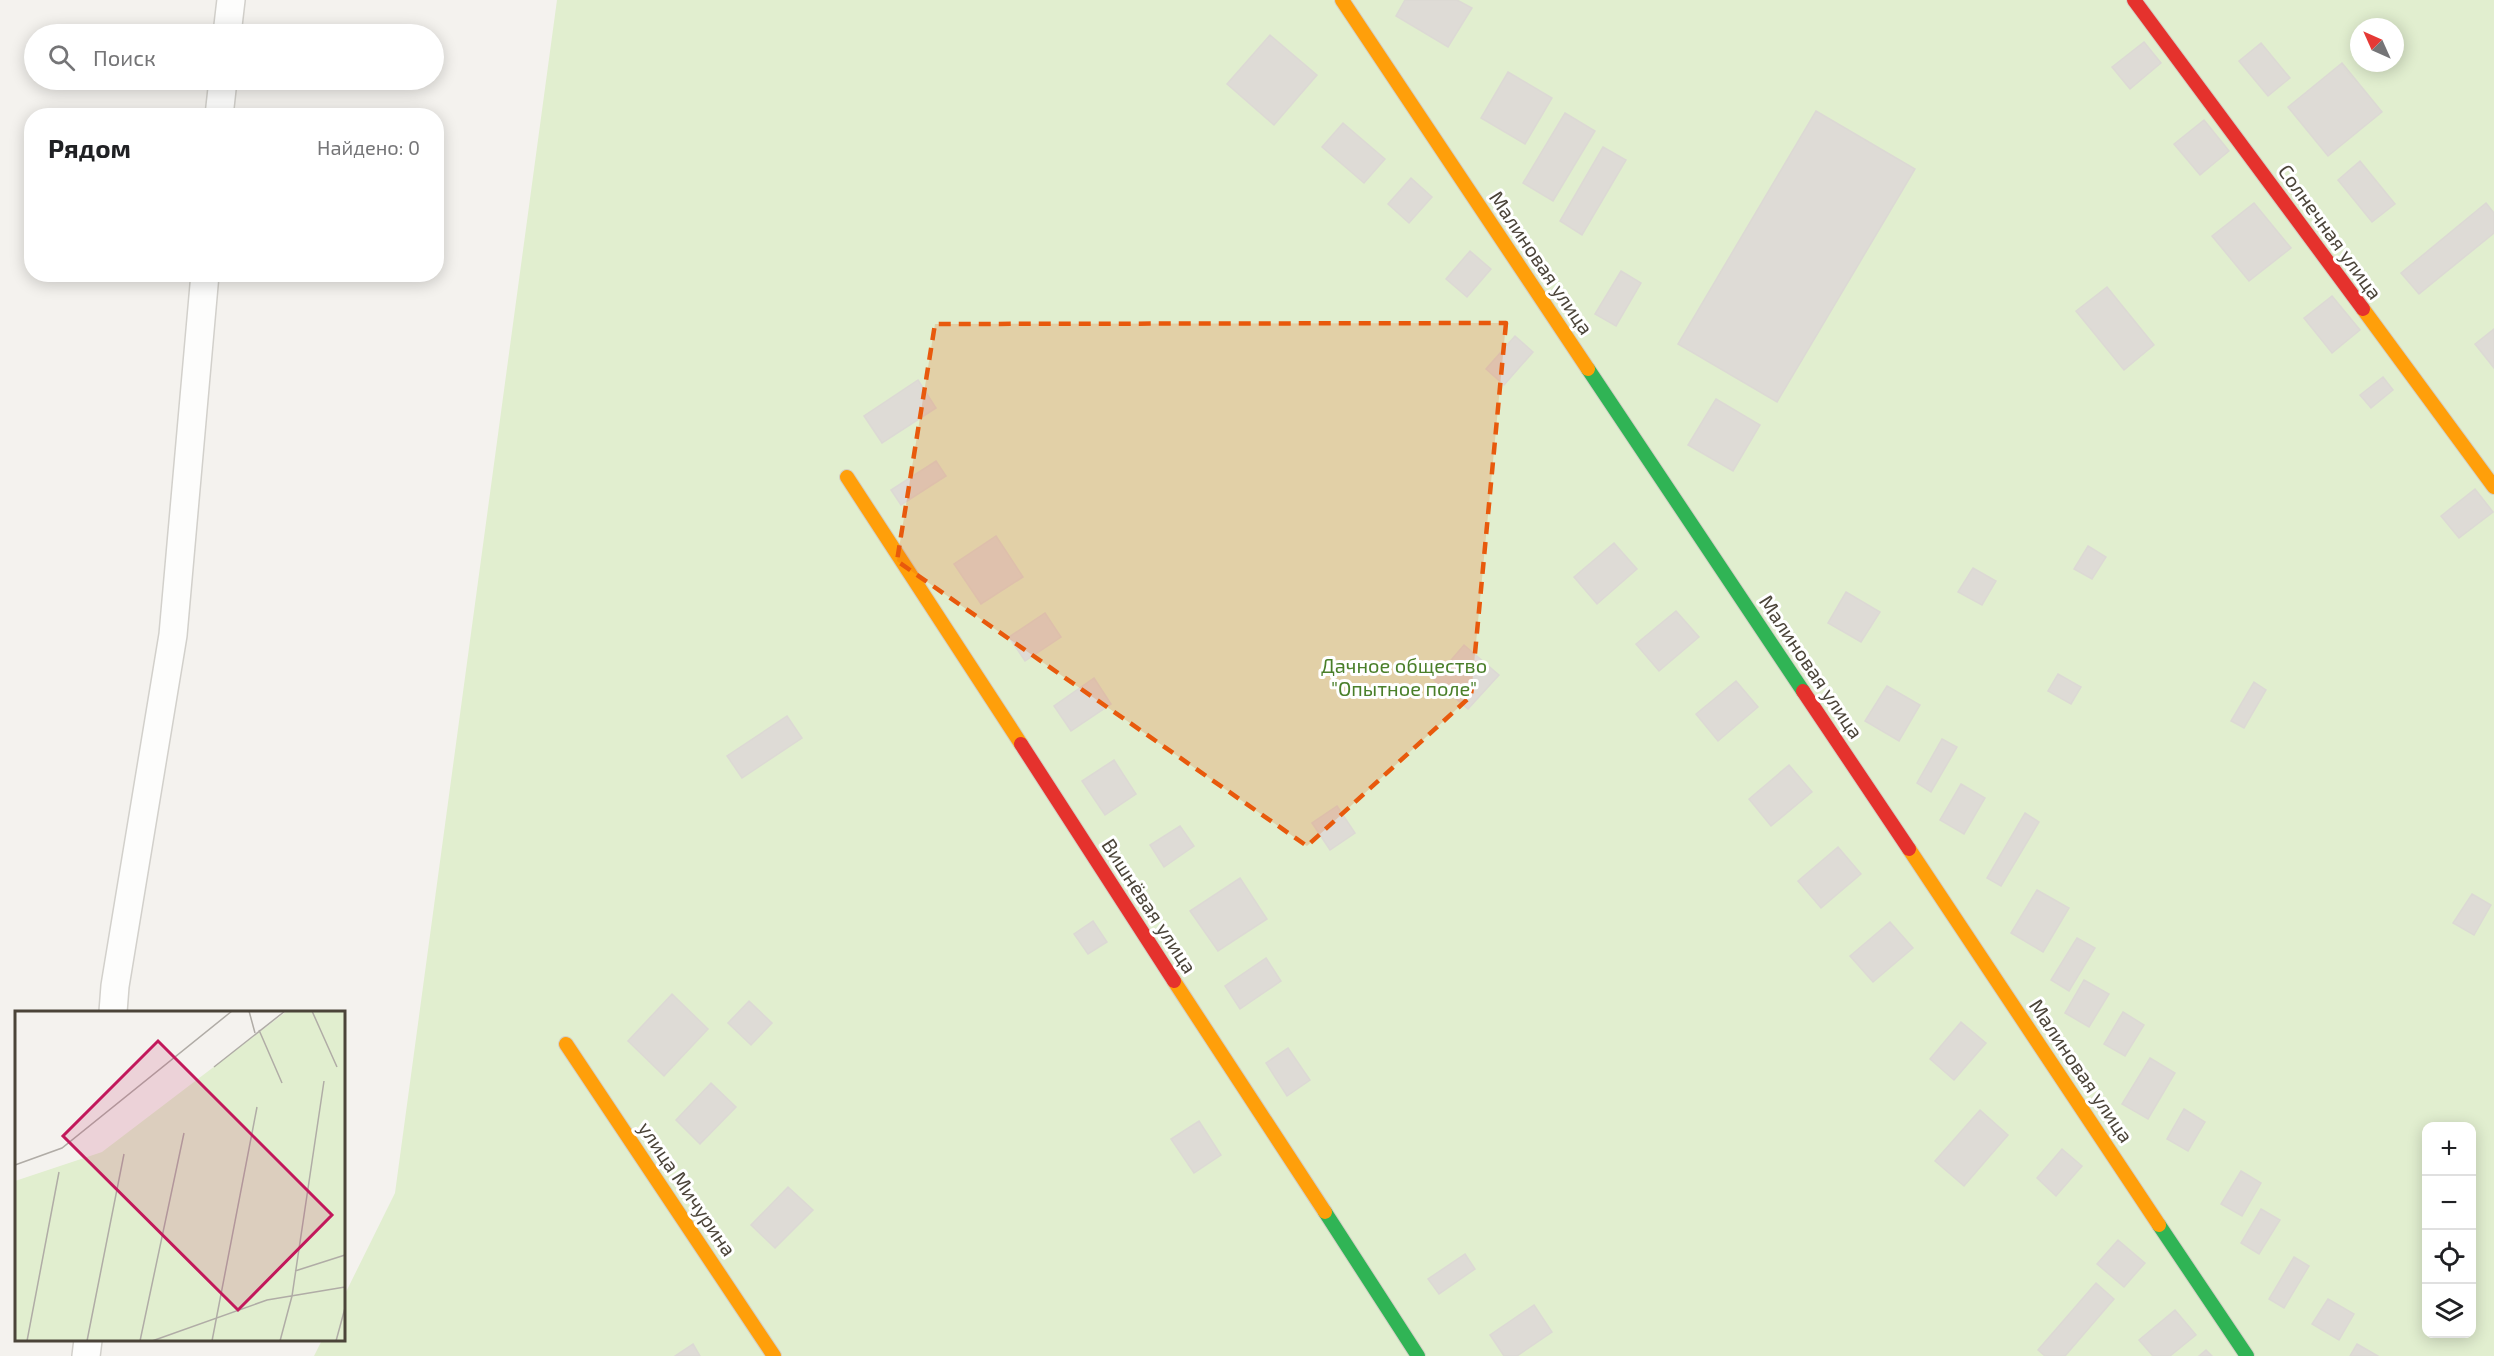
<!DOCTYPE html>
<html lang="ru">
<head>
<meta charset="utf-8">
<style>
	body { margin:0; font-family:"Exo 2",sans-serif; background:#f2f2f2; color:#202124 }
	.controls { position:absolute; right:18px; bottom:18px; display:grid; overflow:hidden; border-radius:12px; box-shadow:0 3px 15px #0003 }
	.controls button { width:54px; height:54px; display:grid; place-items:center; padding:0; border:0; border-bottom:2px solid #e0e0e0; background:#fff; color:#202124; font:30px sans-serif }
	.compass { position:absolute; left:2350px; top:18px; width:54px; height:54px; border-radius:50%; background:#fff; box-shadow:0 3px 15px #0003; rotate:315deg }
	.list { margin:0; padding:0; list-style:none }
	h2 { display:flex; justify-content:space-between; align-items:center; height:78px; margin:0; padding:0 24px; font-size:26px }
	h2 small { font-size:20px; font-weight:400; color:#757577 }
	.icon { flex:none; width:33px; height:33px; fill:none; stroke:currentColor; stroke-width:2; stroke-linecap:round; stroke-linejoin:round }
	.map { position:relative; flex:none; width:2494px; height:1356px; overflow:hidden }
	.search { position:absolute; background:#fff; box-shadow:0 3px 15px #0003; left:24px; top:24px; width:420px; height:66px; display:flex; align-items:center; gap:15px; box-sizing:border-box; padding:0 21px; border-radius:33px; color:#757577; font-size:22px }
	.panel { position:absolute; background:#fff; box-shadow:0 3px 15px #0003; left:24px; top:108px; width:420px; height:174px; border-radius:24px }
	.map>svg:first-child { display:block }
	.green { fill:#e1eecf; fill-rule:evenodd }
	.building { fill:#dedbd6; stroke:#dcd9d4; stroke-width:1.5 }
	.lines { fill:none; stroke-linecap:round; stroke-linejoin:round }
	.lane-casing { stroke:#d2d0cb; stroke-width:30 }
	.fast-casing { stroke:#d3cfc5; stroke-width:16 }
	.slow-casing { stroke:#d3cfc5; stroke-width:16 }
	.jam-casing { stroke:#d3cfc5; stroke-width:16 }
	.lane { stroke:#fdfdfc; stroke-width:27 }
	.fast { stroke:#30b455; stroke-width:14 }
	.slow { stroke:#ff9f0a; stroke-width:14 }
	.jam { stroke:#e5322d; stroke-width:14 }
	.marked { fill:#e8590c; fill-opacity:0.2; stroke:#e8590c; stroke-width:4.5; stroke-dasharray:12 8; stroke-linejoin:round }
	.labels { text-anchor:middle; stroke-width:6; stroke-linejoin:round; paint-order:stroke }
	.street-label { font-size:20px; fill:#4b4439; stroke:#fff }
	.park-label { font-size:20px; fill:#4a7f2a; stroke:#fff }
	.inset-road { fill:none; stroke:#b0aca6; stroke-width:1.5 }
	.view { fill:#c2185b; fill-opacity:0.15; stroke:#c2185b; stroke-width:3 }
	.inset-edge { fill:none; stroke:#4b4439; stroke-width:3 }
</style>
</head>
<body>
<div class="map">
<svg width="2494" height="1356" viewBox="0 0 2494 1356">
	<rect width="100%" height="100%" fill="#f4f2ee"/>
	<path class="green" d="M557,0H2494V1356H314L322,1340H344V1296L395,1193ZM2359,27H2395V63H2359ZM2426,1126H2472V1334H2426Z"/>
	<path class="building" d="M1405,0H1457L1472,8L1448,47L1396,16Z
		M1270,35L1317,75L1274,125L1227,84Z
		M2144,42L2161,63L2130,89L2112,67Z
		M2261,43L2290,78L2268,96L2239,61Z
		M2342,63L2382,112L2328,156L2288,107Z
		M1508,72L1552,98L1525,144L1481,118Z
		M1816,111L1915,169L1777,402L1678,344Z
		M1565,113L1595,131L1553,201L1523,183Z
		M2204,120L2229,151L2200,175L2174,144Z
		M1343,123L1385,159L1364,183L1322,147Z
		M1603,147L1626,160L1582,235L1560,221Z
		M2360,161L2395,204L2372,222L2338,180Z
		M1411,178L1432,197L1409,223L1388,204Z
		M2254,203L2291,248L2249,281L2212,236Z
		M2486,203L2494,213V233L2419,294L2401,273Z
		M1470,251L1491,269L1467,297L1446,279Z
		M1621,271L1641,283L1616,326L1595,314Z
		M2107,287L2154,345L2124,370L2076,311Z
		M2332,296L2360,330L2332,353L2304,318Z
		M2494,329V368L2475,344Z
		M1515,336L1533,352L1504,385L1486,369Z
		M2383,377L2393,390L2371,408L2360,395Z
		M918,380L936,408L882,443L864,416Z
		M1716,399L1760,425L1733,471L1688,445Z
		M936,461L946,476L901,505L891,490Z
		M2475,489L2493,512L2459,538L2441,516Z
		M996,536L1023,577L981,604L954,564Z
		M1614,543L1637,569L1597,604L1574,577Z
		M2088,546L2106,557L2092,579L2074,569Z
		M1973,568L1996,581L1982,605L1958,592Z
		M1846,592L1880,612L1861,642L1828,623Z
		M1676,611L1699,637L1659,671L1636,644Z
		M1045,613L1061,637L1025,661L1009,637Z
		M1464,645L1499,675L1468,709L1434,680Z
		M2058,674L2081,687L2071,704L2048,691Z
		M1094,678L1111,704L1071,731L1054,706Z
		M1736,681L1758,707L1718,741L1696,714Z
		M2254,682L2266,690L2244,728L2231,721Z
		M1887,686L1920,705L1899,741L1865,721Z
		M787,716L802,738L742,778L727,756Z
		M1942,739L1957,747L1931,792L1917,783Z
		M1114,760L1136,794L1105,815L1082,781Z
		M1789,765L1812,792L1771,826L1749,799Z
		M1961,784L1985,798L1964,834L1940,820Z
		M1337,806L1355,833L1330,850L1312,823Z
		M2025,813L2039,822L2001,886L1987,878Z
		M1180,826L1194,846L1164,867L1150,845Z
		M1838,847L1861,874L1821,908L1798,881Z
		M1240,878L1267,919L1218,951L1190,911Z
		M2037,890L2069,908L2043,952L2011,933Z
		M2472,894L2491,905L2474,935L2453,923Z
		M1093,921L1107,942L1088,954L1074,934Z
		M1890,922L1913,948L1873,982L1850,956Z
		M2077,938L2095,948L2069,991L2051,980Z
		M1266,958L1281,981L1240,1009L1225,986Z
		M2084,980L2109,994L2089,1027L2065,1013Z
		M672,994L708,1029L664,1076L628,1041Z
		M749,1001L772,1023L751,1045L728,1023Z
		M2123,1012L2144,1025L2125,1056L2104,1044Z
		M1961,1022L1986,1043L1954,1080L1930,1059Z
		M1288,1048L1310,1080L1287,1096L1266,1063Z
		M2150,1058L2175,1073L2148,1119L2122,1104Z
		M711,1083L736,1107L700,1144L676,1120Z
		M2184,1109L2205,1122L2188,1151L2167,1139Z
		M1980,1110L2008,1135L1964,1186L1935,1161Z
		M1199,1121L1221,1155L1194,1173L1171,1139Z
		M2062,1149L2082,1166L2056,1196L2037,1178Z
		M2241,1171L2261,1183L2242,1216L2221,1204Z
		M788,1187L813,1210L775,1248L751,1225Z
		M2261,1209L2280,1220L2259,1254L2241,1243Z
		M2118,1240L2145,1263L2124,1287L2097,1264Z
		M1465,1254L1475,1269L1439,1294L1428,1279Z
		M2294,1257L2309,1266L2284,1308L2269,1299Z
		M2096,1283L2114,1299L2065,1356H2045L2038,1350Z
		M2328,1299L2354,1314L2339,1340L2312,1324Z
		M1534,1305L1552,1332L1517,1356H1504L1490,1335Z
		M2175,1310L2196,1335L2170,1356H2153L2139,1340Z
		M693,1344L700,1356H675Z
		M2357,1344L2378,1356H2350Z
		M2206,1350L2212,1356H2199Z"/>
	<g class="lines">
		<defs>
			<path id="lane" d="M227,34L231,0
				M219,116L223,80
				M113,1012L115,986L173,635L205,274
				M86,1356L88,1340"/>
			<path id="fast" d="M1588,369L1803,691
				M1325,1212L1418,1356
				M2159,1225L2247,1356"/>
			<path id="slow" d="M1342,0L1588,369
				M2363,309L2494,487
				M847,477L1021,744
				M1909,849L2159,1225
				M1174,981L1325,1212
				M566,1044L774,1356"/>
			<path id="jam" d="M2134,0L2363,309
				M1803,691L1909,849
				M1021,744L1174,981"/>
		</defs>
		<use href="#lane" class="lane-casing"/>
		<use href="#fast" class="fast-casing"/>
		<use href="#slow" class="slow-casing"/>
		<use href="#jam" class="jam-casing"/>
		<use href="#lane" class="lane"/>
		<use href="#fast" class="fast"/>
		<use href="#slow" class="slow"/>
		<use href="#jam" class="jam"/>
	</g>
	<path class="marked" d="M1506,323L1471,696L1307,846L897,561L935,324Z"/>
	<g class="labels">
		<g class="street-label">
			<text transform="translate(2330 232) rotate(54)" y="7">Солнечная улица</text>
			<text transform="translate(1541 263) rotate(56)" y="7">Малиновая улица</text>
			<text transform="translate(1811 667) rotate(56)" y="7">Малиновая улица</text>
			<text transform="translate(1149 906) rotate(57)" y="7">Вишнёвая улица</text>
			<text transform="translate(2081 1071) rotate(56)" y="7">Малиновая улица</text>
			<text transform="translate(687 1189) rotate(56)" y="7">улица Мичурина</text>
		</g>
		<g class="park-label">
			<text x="1404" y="673">Дачное общество<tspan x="1404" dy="23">"Опытное поле"</tspan></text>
		</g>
	</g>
	<g transform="translate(15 1011)">
		<rect width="330" height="330" fill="#f4f2ee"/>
		<path d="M272,0H330V330H0V170L87,141Z" fill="#e1eecf"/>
		<path class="inset-road" d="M234,0L240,22M297,0L322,56M244,19L267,72M199,56L270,0M0,154L47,137L217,0M280,260L330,244M12,330L44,161M72,330L109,143M125,330L169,122M137,330L252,289L330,276M197,330L242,96M265,330L277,285L309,70M321,330L330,297"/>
		<path class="view" d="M143,30L317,204L223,299L48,125Z"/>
		<rect width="330" height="330" class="inset-edge"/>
	</g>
</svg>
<div class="controls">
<button>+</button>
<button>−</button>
<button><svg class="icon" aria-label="locate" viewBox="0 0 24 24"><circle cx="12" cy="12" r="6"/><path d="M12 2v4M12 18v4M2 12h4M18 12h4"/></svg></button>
<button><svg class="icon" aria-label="layers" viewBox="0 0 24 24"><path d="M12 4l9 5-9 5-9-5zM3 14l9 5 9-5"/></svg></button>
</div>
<svg class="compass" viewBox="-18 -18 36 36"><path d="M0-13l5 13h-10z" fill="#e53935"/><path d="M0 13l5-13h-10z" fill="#757577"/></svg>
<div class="search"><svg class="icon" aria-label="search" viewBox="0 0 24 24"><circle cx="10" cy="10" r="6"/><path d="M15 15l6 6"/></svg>Поиск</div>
<section class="panel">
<h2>Рядом<small>Найдено: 0</small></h2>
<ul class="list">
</ul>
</section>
</div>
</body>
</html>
